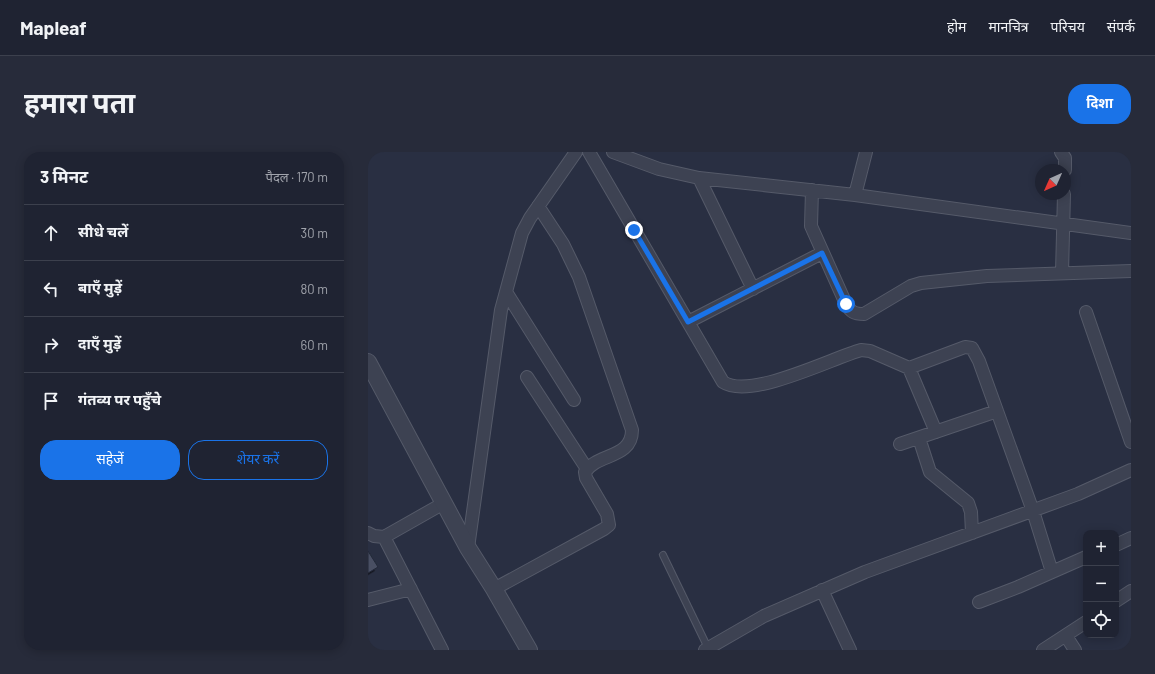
<!DOCTYPE html>
<html lang="hi">
<head>
<meta charset="utf-8">
<style>
	body { margin:0; font-family:Barlow,"Noto Sans Devanagari",sans-serif; background:#272b3a; color:#f1f3f6 }
	.controls { position:absolute; right:12px; bottom:12px; display:grid; overflow:hidden; border-radius:8px; box-shadow:0 2px 10px #0003 }
	.controls button { width:36px; height:36px; display:grid; place-items:center; padding:0; border:0; border-bottom:1px solid #3c404d; background:#1f2332; color:#f1f3f6; font:20px sans-serif }
	.compass { position:absolute; left:667px; top:12px; width:36px; height:36px; border-radius:50%; background:#1f2332; box-shadow:0 2px 10px #0003; rotate:225deg }
	.stop { position:absolute; width:12px; height:12px; margin:-9px; border:3px solid #1a73e8; border-radius:50%; background:#fff }
	.stop.end { background:#1a73e8; border-color:#fff; box-shadow:0 1px 4px #0008 }
	.list { margin:0; padding:0; list-style:none }
	h2 { display:flex; justify-content:space-between; align-items:center; height:52px; margin:0; padding:0 16px; font-size:17px }
	h2 small { font-size:13px; font-weight:400; color:#a1a4ac }
	.list li { display:grid; grid-template-columns:26px 1fr auto; gap:12px; align-items:center; box-sizing:border-box; height:56px; padding:0 16px; border-top:1px solid #3c404d }
	.list b { display:block; font-size:15px; white-space:nowrap }
	.list em { font-size:13px; font-style:normal; color:#a1a4ac }
	.actions { display:flex; gap:8px; padding:12px 16px }
	.actions a { flex:1; padding:9px 0; border:1px solid #1a73e8; border-radius:16px; text-align:center; font-size:14px; color:#1a73e8 }
	.actions .main { background:#1a73e8; color:#fff }
	.icon { flex:none; width:22px; height:22px; fill:none; stroke:currentColor; stroke-width:2; stroke-linecap:round; stroke-linejoin:round }
	.map { position:relative; flex:none; width:763px; height:498px; overflow:hidden; border-radius:16px }
	header { display:flex; align-items:center; gap:24px; box-sizing:border-box; height:56px; padding:0 20px; background:#1f2332; border-bottom:1px solid #3c404d }
	header strong { font-size:19px }
	nav { display:flex; gap:22px; margin-inline-start:auto; font-size:14px }
	.intro { display:flex; align-items:center; justify-content:space-between; box-sizing:border-box; height:96px; padding:0 24px }
	h1 { margin:0; font-size:28px }
	.button { padding:10px 18px; border-radius:16px; background:#1a73e8; color:#fff; font-size:14px; font-weight:700 }
	main { display:flex; gap:24px; padding:0 24px }
	aside { flex:1; background:#1f2332; border-radius:16px; box-shadow:0 2px 10px #0003 }
	.map>svg:first-child { display:block }
	.building { fill:#484f64; stroke:#232939; filter:url(#shadow) }
	.lines { fill:none; stroke-linecap:round; stroke-linejoin:round }
	.service-casing { stroke:#555a69; stroke-width:8 }
	.minor-casing { stroke:#555a69; stroke-width:14 }
	.tertiary-casing { stroke:#555a69; stroke-width:18 }
	.service { stroke:#3d4252; stroke-width:6 }
	.minor { stroke:#3d4252; stroke-width:12 }
	.tertiary { stroke:#3d4252; stroke-width:16 }
	.route { stroke:#1a73e8; stroke-width:5 }
</style>
</head>
<body>
<header>
<strong>Mapleaf</strong>
<nav><a>होम</a><a>मानचित्र</a><a>परिचय</a><a>संपर्क</a></nav>
</header>
<div class="intro"><h1>हमारा पता</h1><a class="button">दिशा</a></div>
<main>
<aside>
<h2>3 मिनट<small>पैदल · 170 m</small></h2>
<ul class="list">
<li><svg class="icon" aria-label="ahead" viewBox="0 0 24 24"><path d="M12 20V5M6 11l6-6 6 6"/></svg><div><b>सीधे चलें</b></div><em>30 m</em></li>
<li><svg class="icon" aria-label="left" viewBox="0 0 24 24"><path d="M17 20v-9H6M10 6l-5 5 5 5"/></svg><div><b>बाएँ मुड़ें</b></div><em>80 m</em></li>
<li><svg class="icon" aria-label="right" viewBox="0 0 24 24"><path d="M7 20v-9h11M14 6l5 5-5 5"/></svg><div><b>दाएँ मुड़ें</b></div><em>60 m</em></li>
<li><svg class="icon" aria-label="arrive" viewBox="0 0 24 24"><path d="M6 21V4h12l-3 4 3 4H6"/></svg><div><b>गंतव्य पर पहुँचे</b></div></li>
</ul>
<div class="actions"><a class="main">सहेजें</a><a>शेयर करें</a></div>
</aside>
<div class="map">
<svg width="763" height="498" viewBox="0 0 763 498">
	<defs>
		<filter id="shadow"><feDropShadow dx="-3.5" dy="3.5" stdDeviation="0" flood-color="#0009"/></filter>
	</defs>
	<rect width="100%" height="100%" fill="#292f42"/>
	<path class="building" d="M0,399L10,415L0,421Z"/>
	<g class="lines">
		<defs>
			<path id="service" d="M295,403L340,496"/>
			<path id="minor" d="M221,0L355,230C382,248 462,207 493,198L502,199L541,216L597,195L604,196L611,209L665,359L684,420
				M245,0L291,17L331,26L487,43L763,81
				M693,0L697,6V18
				M331,26L385,137
				M444,38L443,74L478,152C483,160 486,162 496,162L543,134L553,131L619,124L763,119
				M487,43L498,0
				M694,121L696,42
				M138,140L206,248
				M718,160L763,290
				M320,170L454,101
				M541,216L568,280
				M159,225L219,317
				M551,286L562,320L600,351L603,360L604,381
				M532,292L629,259
				M0,381L6,384L16,385L76,351
				M16,385L74,498
				M748,393L763,386
				M100,396L133,158L154,81L162,66L208,0
				M126,437L236,377L241,373L239,362L218,326L217,320C229,301 264,307 264,278L211,125L195,92L170,54
				M454,438L482,498
				M0,448L43,437
				M748,449L763,439
				M611,450L650,435L718,405
				M698,484L707,498
				M337,498L396,464L497,420L710,342L763,318
				M675,498L718,470"/>
			<path id="tertiary" d="M0,210L100,396L126,437L161,498"/>
		</defs>
		<use href="#service" class="service-casing"/>
		<use href="#minor" class="minor-casing"/>
		<use href="#tertiary" class="tertiary-casing"/>
		<use href="#service" class="service"/>
		<use href="#minor" class="minor"/>
		<use href="#tertiary" class="tertiary"/>
	</g>
	<g class="lines">
		<path class="route" d="M266,78L320,170L454,101L478,152"/>
	</g>
</svg>
<div class="controls">
<button>+</button>
<button>−</button>
<button><svg class="icon" aria-label="locate" viewBox="0 0 24 24"><circle cx="12" cy="12" r="6"/><path d="M12 2v4M12 18v4M2 12h4M18 12h4"/></svg></button>
</div>
<svg class="compass" viewBox="-18 -18 36 36"><path d="M0-13l5 13h-10z" fill="#e53935"/><path d="M0 13l5-13h-10z" fill="#a1a4ac"/></svg>
<div class="stop" style="left:478px;top:152px"></div>
<div class="stop end" style="left:266px;top:78px"></div>
</div>
</main>
</body>
</html>
